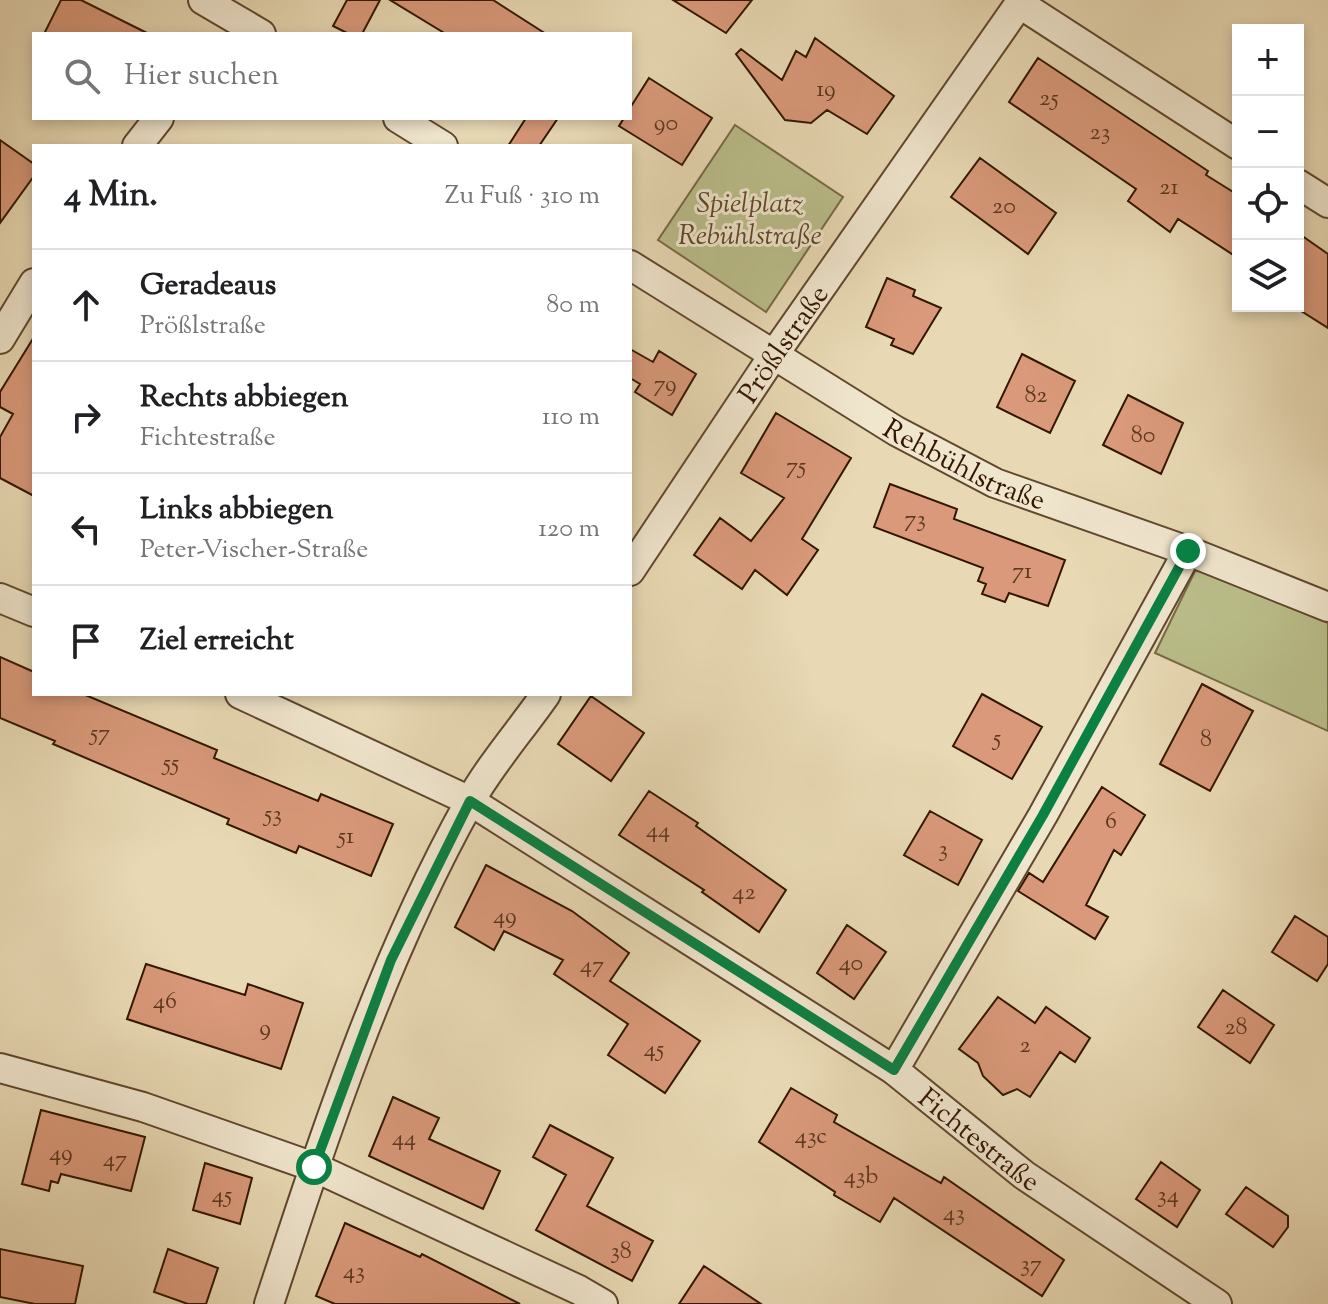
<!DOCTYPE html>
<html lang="de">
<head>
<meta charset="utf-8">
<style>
	body { margin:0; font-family:"Sorts Mill Goudy",serif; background:#f2f2f2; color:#202124 }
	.controls { position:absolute; right:24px; top:24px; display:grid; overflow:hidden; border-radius:0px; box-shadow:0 4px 12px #0003 }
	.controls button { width:72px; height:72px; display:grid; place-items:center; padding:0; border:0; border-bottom:2px solid #e0e0e0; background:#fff; color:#202124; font:40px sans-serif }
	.stop { position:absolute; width:24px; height:24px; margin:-18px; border:6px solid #0b8043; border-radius:50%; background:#fff }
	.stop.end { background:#0b8043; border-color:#fff; box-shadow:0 2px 8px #0008 }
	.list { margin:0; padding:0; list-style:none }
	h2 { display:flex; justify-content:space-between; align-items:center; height:104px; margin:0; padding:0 32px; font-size:34px }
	h2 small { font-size:26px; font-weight:400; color:#757577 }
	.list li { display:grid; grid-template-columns:52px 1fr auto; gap:24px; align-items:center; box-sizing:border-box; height:112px; padding:0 32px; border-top:2px solid #e0e0e0 }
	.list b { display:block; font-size:30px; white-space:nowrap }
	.list p { margin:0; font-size:26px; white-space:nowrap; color:#757577 }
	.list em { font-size:26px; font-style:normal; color:#757577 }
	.icon { flex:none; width:44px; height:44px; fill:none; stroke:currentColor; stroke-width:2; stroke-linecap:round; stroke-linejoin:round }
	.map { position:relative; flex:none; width:1328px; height:1304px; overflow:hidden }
	.search { position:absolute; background:#fff; box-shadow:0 4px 12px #0003; left:32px; top:32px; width:600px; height:88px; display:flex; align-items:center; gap:20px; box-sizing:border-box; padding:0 28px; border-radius:0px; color:#757577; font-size:30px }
	.panel { position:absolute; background:#fff; box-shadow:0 4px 12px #0003; left:32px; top:144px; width:600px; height:552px; border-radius:0px }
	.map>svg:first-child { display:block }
	.green { fill:#babe8a; stroke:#766a46; stroke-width:2 }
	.building { fill:#d9997a; stroke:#331601; stroke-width:2 }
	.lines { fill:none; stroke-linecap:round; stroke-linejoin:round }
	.minor-casing { stroke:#60472e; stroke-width:32 }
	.minor { stroke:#f0e6ce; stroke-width:28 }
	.route { stroke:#0b8043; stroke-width:10 }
	.labels { text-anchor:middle; stroke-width:6; stroke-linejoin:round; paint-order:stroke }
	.number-label { font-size:24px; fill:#5c371f }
	.park-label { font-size:28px; font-style:italic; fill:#5c482a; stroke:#f0e6ce }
	.street-label { font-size:28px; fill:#331601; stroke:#f0e6ce }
</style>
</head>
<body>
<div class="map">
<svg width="1328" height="1304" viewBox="0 0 1328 1304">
	<rect width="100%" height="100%" fill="#e8d9b4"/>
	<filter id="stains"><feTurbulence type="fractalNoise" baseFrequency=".0025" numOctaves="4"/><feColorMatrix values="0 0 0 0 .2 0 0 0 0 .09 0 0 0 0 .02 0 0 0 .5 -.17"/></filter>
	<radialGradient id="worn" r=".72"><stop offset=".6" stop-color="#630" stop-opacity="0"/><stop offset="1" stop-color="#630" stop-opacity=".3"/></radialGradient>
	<path class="green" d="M735,125L843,197L766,312L658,240Z
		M1196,569L1328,623V731L1155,653Z"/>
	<path class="building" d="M61,0H81L149,34H44Z
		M347,0H380L362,34H349L333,26Z
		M390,0H493L546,34H446Z
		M673,0H752L726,33Z
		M815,38L894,96L867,134L827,110L811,123L785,120L736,54L741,49L782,80L796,51L806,57Z
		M1038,58L1208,171L1206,175L1238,195V258L1178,219L1170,232L1128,201L1136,189L1009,102Z
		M649,78L712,118L682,165L619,126L624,118H630V108Z
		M526,118H558L539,146H508Z
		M0,140L34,164V176L0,223Z
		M980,158L1056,213L1028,254L951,197Z
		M1298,233L1328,254V328L1298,309Z
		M887,278L915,290L913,296L941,308L913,354L891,345L894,339L866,327Z
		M34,337V496L0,478V437L13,414L0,407V392Z
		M630,349L653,362L659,351L696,374L672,415L635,392L640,384L630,378Z
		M1022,354L1075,381L1050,433L997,407Z
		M1128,395L1183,423L1161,474L1103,445Z
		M776,413L851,458L802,539L818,550L787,595L755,570L742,589L694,555L720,518L751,541L784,498L741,473Z
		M890,484L957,509L954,519L1065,560L1048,606L1009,593L1005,602L982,594L986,584L978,581L983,568L874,527Z
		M0,657L34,672V694H83L217,750L214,758L318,801L321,794L393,824L371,876L299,846L296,853L227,824L229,819L53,744L55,741L0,718Z
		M1202,684L1253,711L1210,791L1160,764Z
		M982,694L1042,727L1012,779L953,746Z
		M591,696L644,733L611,781L558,744Z
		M1102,787L1145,815L1121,855L1114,850L1086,905L1108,917L1095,939L1018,891L1029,873L1043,882Z
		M649,791L698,823L696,826L786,890L759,932L702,892L704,890L619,835Z
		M930,811L982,840L958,885L904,855Z
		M486,865L572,911L629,953L610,981L700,1041L665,1093L608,1055L628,1024L554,974L563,960L504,931L494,950L455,927Z
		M1295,916L1328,937V964L1317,981L1272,952Z
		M847,925L886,952L854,999L817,973Z
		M146,964L245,995L248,984L303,1003L281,1069L127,1019Z
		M1223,990L1274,1025L1250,1063L1198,1027Z
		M998,997L1035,1023L1046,1007L1090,1038L1075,1062L1060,1052L1030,1097L1017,1089L1003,1095L983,1076L978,1063L959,1049Z
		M791,1088L837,1115L834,1122L941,1183L944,1177L1064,1260L1042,1296L894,1198L880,1222L834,1195L835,1192L759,1142Z
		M393,1097L439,1118L429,1139L500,1171L483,1209L369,1156Z
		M41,1110L145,1137L131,1191L61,1174L58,1183L51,1181L49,1191L22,1184Z
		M550,1125L613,1158L587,1206L653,1241L632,1281L536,1230L566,1175L533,1157Z
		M1161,1162L1200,1190L1177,1227L1136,1199Z
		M205,1163L252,1178L240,1224L193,1210Z
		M1246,1187L1288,1216V1227L1273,1247L1226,1214Z
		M345,1223L420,1257L422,1254L520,1304H335L316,1296Z
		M0,1249L83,1266L75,1304H35L0,1297Z
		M168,1249L218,1268L206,1304H188L154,1292Z
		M704,1266L761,1304H679Z"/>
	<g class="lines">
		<defs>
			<g id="minor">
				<path d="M203,0L261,34"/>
				<path d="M1020,4L1238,145"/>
				<path d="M398,118L443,146"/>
				<path d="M137,146L159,118"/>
				<path d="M1298,184L1328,203"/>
				<path id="s1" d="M630,265L896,431L995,483L1188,551L1328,607"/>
				<path d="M0,339L34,283"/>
				<path id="s2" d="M630,571L773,356L1022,0"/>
				<path d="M0,598L34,612"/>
				<path id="s3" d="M240,694L470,801L894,1070L1024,1175L1217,1304"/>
				<path d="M0,1068L143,1107L314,1167L579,1290L603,1304"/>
				<path d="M894,1070L1043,815L1188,551"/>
				<path d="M269,1304C325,1133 381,961 469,803C490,765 521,730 546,694"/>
			</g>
		</defs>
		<use href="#minor" class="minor-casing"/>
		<use href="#minor" class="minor"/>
	</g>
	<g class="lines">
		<path class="route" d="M314,1167L391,960L470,801L894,1070L1043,815L1188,551"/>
	</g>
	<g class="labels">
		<g class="number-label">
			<text x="826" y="96">19</text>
			<text x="1049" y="105">25</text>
			<text x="666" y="130">90</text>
			<text x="1100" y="139">23</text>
			<text x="1169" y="194">21</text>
			<text x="1004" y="213">20</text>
			<text x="665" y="391">79</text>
			<text x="1036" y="402">82</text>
			<text x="1143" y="442">80</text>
			<text x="796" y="473">75</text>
			<text x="915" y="526">73</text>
			<text x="1022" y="578">71</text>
			<text x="100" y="740">57</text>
			<text x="997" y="745">5</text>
			<text x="1206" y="746">8</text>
			<text x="171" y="770">55</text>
			<text x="273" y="821">53</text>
			<text x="1111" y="828">6</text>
			<text x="658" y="837">44</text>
			<text x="346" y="843">51</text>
			<text x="943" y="856">3</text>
			<text x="744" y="899">42</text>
			<text x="505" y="923">49</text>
			<text x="851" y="970">40</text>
			<text x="592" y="972">47</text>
			<text x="165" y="1008">46</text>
			<text x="1236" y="1034">28</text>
			<text x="265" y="1035">9</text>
			<text x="1025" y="1052">2</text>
			<text x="654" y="1056">45</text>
			<text x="811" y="1143">43c</text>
			<text x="404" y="1145">44</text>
			<text x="61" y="1160">49</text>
			<text x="115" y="1166">47</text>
			<text x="861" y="1183">43b</text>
			<text x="222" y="1202">45</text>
			<text x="1168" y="1202">34</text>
			<text x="954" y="1220">43</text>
			<text x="621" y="1258">38</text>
			<text x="1031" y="1271">37</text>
			<text x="354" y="1278">43</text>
		</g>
		<g class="park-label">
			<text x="750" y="212">Spielplatz<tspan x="750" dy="32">Rebühlstraße</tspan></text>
		</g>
		<g class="street-label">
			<text dy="10" stroke="none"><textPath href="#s2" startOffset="274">Prößlstraße</textPath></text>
			<text dy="10" stroke="none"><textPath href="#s1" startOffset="390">Rehbühlstraße</textPath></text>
			<text dy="10" stroke="none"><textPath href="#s3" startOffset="866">Fichtestraße</textPath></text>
		</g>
	</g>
	<rect width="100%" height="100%" filter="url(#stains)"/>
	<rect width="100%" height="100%" fill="url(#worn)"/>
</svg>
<div class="controls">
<button>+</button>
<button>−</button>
<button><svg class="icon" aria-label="locate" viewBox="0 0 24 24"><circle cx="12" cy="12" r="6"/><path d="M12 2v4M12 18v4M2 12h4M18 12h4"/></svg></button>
<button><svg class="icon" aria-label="layers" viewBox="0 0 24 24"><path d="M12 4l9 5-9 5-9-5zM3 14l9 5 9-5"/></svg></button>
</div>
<div class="stop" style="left:314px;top:1167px"></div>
<div class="stop end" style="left:1188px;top:551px"></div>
<div class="search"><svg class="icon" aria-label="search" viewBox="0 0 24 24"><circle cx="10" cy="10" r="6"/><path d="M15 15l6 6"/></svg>Hier suchen</div>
<section class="panel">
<h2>4 Min.<small>Zu Fuß · 310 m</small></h2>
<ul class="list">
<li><svg class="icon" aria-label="ahead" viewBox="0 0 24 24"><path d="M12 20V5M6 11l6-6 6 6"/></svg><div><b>Geradeaus</b><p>Prößlstraße</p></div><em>80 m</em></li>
<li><svg class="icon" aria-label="right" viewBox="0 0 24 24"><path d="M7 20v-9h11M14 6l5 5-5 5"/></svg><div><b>Rechts abbiegen</b><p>Fichtestraße</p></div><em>110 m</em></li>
<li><svg class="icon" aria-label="left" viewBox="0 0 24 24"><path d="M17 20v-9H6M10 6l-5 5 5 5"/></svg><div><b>Links abbiegen</b><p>Peter-Vischer-Straße</p></div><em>120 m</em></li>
<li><svg class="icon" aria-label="arrive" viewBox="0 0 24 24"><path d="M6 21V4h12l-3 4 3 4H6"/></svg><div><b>Ziel erreicht</b></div></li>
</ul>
</section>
</div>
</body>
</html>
